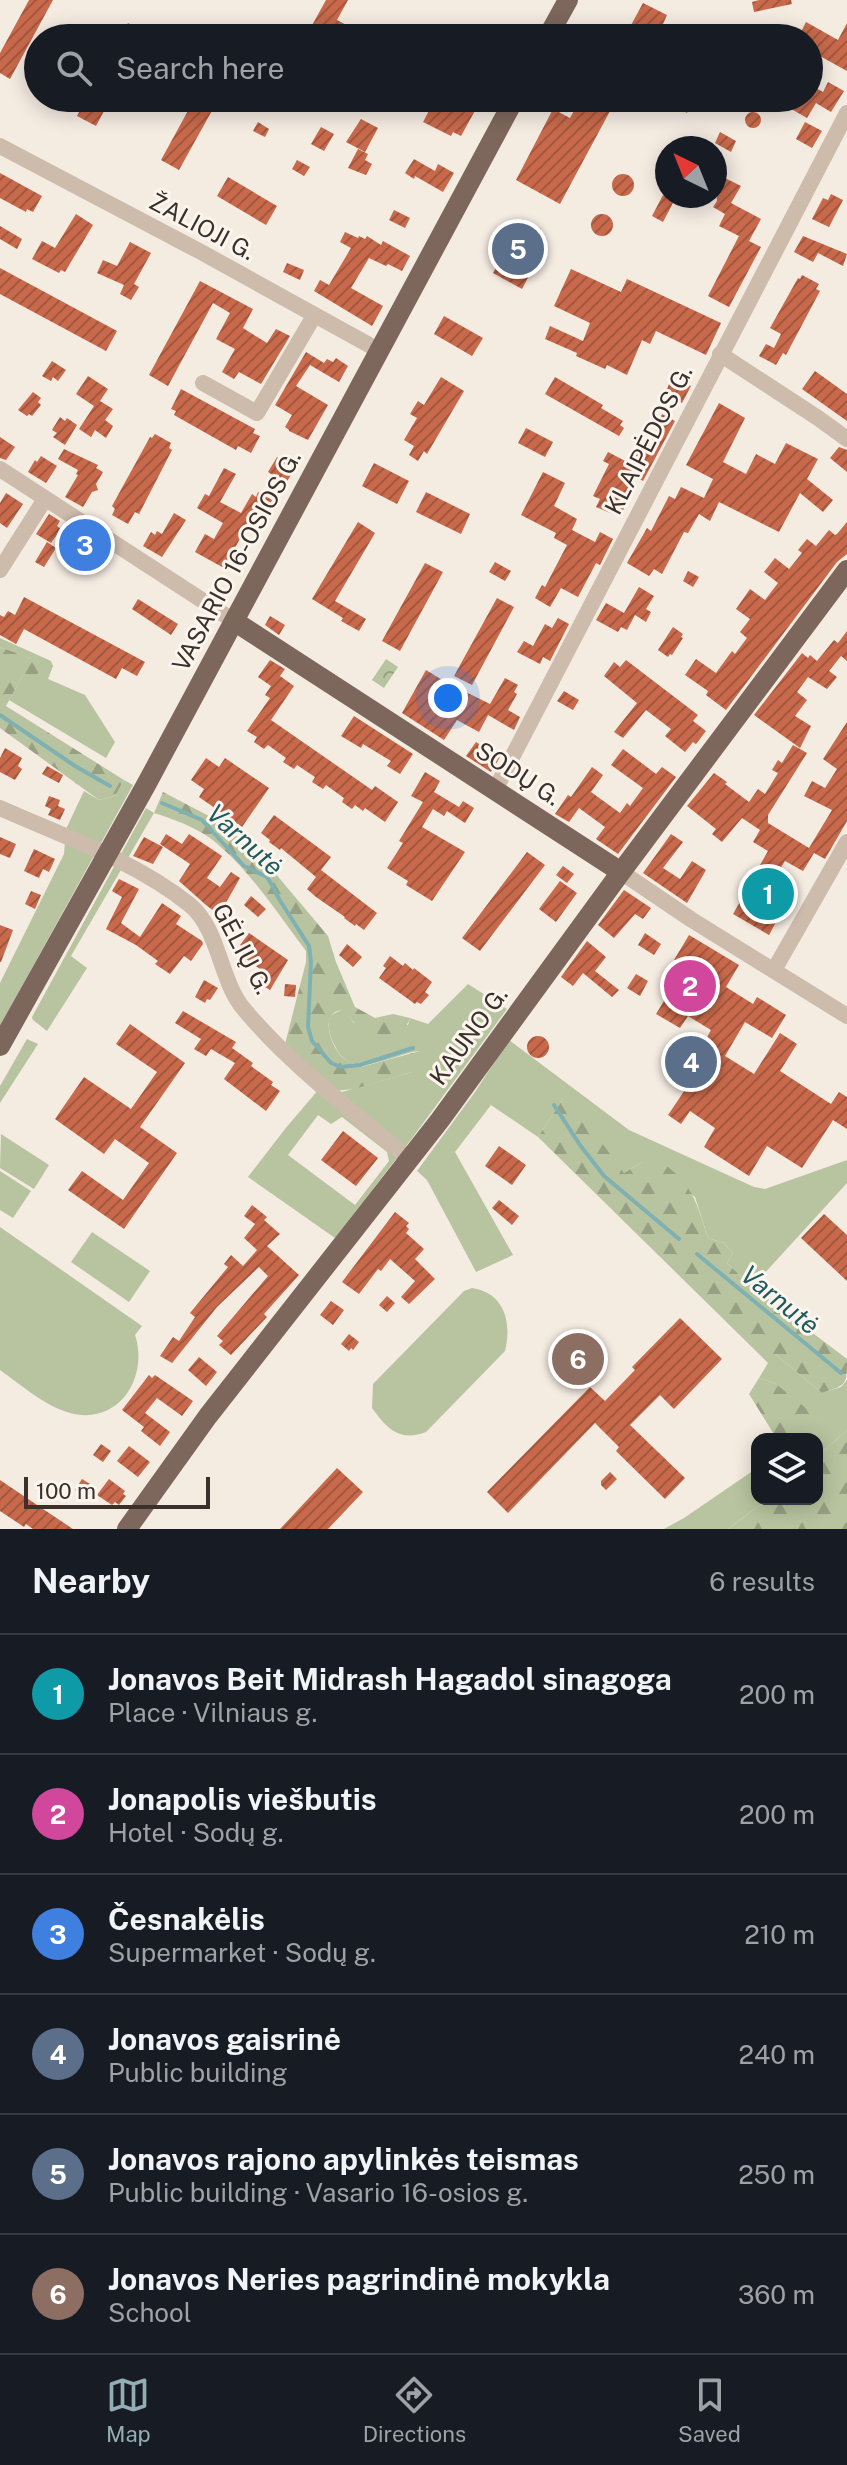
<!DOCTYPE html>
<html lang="en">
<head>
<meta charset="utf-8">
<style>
	body { margin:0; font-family:"Public Sans",sans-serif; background:#20242c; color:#f1f3f6 }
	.controls { position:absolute; right:24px; bottom:24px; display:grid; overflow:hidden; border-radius:16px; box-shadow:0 4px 20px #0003 }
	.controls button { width:72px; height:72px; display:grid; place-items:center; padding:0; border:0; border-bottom:2px solid #363941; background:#171b24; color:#f1f3f6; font:40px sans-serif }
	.compass { position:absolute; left:655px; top:136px; width:72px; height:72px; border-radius:50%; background:#171b24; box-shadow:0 4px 20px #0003; rotate:317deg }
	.scale { position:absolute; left:24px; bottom:20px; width:186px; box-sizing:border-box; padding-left:8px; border:4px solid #3b302b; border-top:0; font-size:22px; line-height:28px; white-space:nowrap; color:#3b302b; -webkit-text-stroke:6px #fbf5ee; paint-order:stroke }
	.you { position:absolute; left:448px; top:698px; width:28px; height:28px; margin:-20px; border:6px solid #fff; border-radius:50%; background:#1a73e8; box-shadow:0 0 0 12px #1a73e833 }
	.badge { display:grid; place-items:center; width:52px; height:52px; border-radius:50%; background:#92aeb2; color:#fff; font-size:26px; font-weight:700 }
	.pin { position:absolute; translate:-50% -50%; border:4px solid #fff; box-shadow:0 2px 8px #0006 }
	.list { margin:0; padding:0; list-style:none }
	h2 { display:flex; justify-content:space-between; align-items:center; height:104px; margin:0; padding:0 32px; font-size:34px }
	h2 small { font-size:26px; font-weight:400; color:#9ea1a6 }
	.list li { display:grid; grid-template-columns:52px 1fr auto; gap:24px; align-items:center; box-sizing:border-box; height:120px; padding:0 32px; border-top:2px solid #363941 }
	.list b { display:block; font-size:30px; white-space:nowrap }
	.list p { margin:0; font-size:26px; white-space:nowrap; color:#9ea1a6 }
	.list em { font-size:26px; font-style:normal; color:#9ea1a6 }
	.icon { flex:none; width:44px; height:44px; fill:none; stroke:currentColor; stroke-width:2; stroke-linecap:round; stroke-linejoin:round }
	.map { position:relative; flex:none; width:847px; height:1529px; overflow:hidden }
	.search { position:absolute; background:#171b24; box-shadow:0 4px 20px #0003; left:24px; right:24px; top:24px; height:88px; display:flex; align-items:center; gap:20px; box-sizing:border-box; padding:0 28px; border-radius:44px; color:#9ea1a6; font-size:30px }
	.sheet { height:824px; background:#171b24 }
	nav { display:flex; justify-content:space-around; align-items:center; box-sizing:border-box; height:112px; border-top:2px solid #363941; background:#171b24; font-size:22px; color:#9ea1a6 }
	nav a { display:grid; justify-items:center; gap:4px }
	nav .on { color:#92aeb2 }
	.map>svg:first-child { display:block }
	.grass { fill:#b8c4a0; fill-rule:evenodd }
	.forest { fill:url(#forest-firs) }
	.park { fill:url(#park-crowns) }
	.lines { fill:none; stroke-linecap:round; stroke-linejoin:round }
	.stream { stroke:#7fb0b2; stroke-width:4 }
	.building { fill:url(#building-hatch) }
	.minor { stroke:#cdbbac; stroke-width:16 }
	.major { stroke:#7d675c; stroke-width:20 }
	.labels { text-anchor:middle; stroke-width:6; stroke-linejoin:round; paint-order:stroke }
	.street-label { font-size:24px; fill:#3b302b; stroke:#fbf5ee }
	.water-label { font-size:26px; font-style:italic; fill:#1f5a5e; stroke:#fbf5ee }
</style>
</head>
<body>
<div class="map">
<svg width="847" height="1529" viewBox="0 0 847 1529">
	<defs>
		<pattern id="forest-firs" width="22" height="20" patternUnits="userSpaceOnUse" patternTransform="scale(2)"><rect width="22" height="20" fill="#b8c4a0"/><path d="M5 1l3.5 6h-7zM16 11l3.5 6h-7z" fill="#97a083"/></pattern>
		<pattern id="park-crowns" width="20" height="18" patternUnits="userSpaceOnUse" patternTransform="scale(2)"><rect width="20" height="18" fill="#b8c4a0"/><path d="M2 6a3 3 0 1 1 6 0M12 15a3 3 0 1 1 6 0" fill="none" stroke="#97a083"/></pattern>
		<pattern id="building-hatch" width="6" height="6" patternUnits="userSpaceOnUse" patternTransform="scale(2)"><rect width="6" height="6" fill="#c8694b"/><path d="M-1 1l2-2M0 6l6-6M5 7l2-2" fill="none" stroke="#a4573f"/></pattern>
	</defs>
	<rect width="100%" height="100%" fill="#f4ebe1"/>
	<path class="grass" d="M0,638L51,661L53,666L48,679L85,695L115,742L106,758L9,700L23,675L40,662L0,647Z
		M124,780L133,785L0,1026V983L64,854L66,829L84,791L99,800L115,796Z
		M146,808L154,813L71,956L87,968L47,1031L33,1020L32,1017Z
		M468,984L507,1009L413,1137L335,1238L248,1177L285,1129L324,1083L342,1092L412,1072L419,1051C391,1054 351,1083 335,1046C330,1037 327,1026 330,1016L344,1008L354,1023L408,1025L410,1018L428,1024ZM318,1115L331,1124L342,1117L387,1152L389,1161L355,1205L288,1155Z
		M27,1039L38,1044L0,1103V1086Z
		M509,1040L629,1130L754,1187L765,1189L847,1160V1183L752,1287L727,1263L733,1253L724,1243L708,1238L695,1197L642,1162L624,1173L563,1099L538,1137L491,1105L455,1152L513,1255L476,1272L427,1180L417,1171L475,1092Z
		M1,1134L49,1165L34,1189L0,1168Z
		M0,1171L31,1191L13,1218L0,1210Z
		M0,1227L142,1326L135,1335C149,1377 119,1426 70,1413C45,1406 21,1385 0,1370Z
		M92,1232L150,1271L129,1302L71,1262Z
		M472,1288C505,1293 512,1323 505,1351L426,1432C400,1442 387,1429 372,1408L373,1384L464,1291Z
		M759,1354H775L822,1393L841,1387L847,1380V1430L817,1457V1439H796L802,1433L776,1384L759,1378L768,1363Z
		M757,1468V1499H768L728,1529H664L684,1518Z"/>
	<path class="forest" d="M0,647L41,662L37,676L23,675L6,706L124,780L115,796L99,800L0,728Z
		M163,792L209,816L238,837L275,873L328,936L336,962L355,1007L375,1018L393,1014L410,1018C404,1039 376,1038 361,1028C353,1023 349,1016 344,1009C340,1010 335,1011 332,1015C323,1025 334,1050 343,1058C348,1062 355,1064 361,1067L420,1051C425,1059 419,1067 412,1072L354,1089L335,1091L285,1044L306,962V951C277,913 249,868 210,838C193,826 173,819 154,813Z
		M563,1099L568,1100L577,1109L624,1173L642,1162L660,1161C693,1184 696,1201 708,1238L724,1243L733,1253L727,1263L752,1287L847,1359C847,1385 847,1385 822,1393L775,1354H759L538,1137Z
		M759,1378L776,1384L812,1413L802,1433L796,1439H777L749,1394Z
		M847,1430V1529H728L768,1499H817V1457Z"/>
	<path class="park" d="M386,659L398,667L384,688L372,680Z"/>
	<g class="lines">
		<path class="stream" d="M0,715L75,766L110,786
			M162,803L202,820L244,866L267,877L273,887L279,899L309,946L311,962L308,1027L312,1041L331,1063L341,1067L360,1065L413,1048
			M554,1105L580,1145L604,1176L679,1239
			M697,1254L841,1373"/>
	</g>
	<path class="building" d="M29,0H53L10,79L0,73V53Z
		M326,0H348L337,20L371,38H327L310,29Z
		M759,0H791L792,4L754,12L752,2Z
		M643,3L667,15L660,31L673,38H624Z
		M806,22L838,40L847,23V71L809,50V38H798Z
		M128,23L156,38H120Z
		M828,82L844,91L831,112L816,103L807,118L772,98H809V84L823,92Z
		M87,98H111L96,126L77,116Z
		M195,98H219L179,170L161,160Z
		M436,98H482L461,136L453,132L451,136L423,122Z
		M581,98H617L560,204L516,180L553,109L570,118Z
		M662,98H694L687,113Z
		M745 120a8 8 0 1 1 16 0a8 8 0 1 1-16 0Z
		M361,119L378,128L365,152L346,142Z
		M258,122L269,129L265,137L253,131Z
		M805,122L822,131L812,148L796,139Z
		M321,127L334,134L324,151L311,144Z
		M720,132L736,141L731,152L715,143Z
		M358,149L368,154L365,160L372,164L366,175L348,168Z
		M414,159L435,171L438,164L454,173L443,192L415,176L414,179L405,173Z
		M297,160L310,167L304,176L292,169Z
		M0,173L42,196L33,212L27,209L26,212L0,198Z
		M715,173L741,186L731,203L761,219L749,241L761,247L729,307L708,296L739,236L719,226L725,214L713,207L717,201Z
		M612 185a11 11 0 1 1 22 0a11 11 0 1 1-22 0Z
		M228,177L277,206L266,225L217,196Z
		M831,194L843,200L829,227L812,219L823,198L828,200Z
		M663,195L674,201L663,222L652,216Z
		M394,210L410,218L405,228L389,220Z
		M591 225a11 11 0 1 1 22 0a11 11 0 1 1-22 0Z
		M76,214L93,225L65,272L61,270L59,273L32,259L42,241L55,248Z
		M522,219L541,229L519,269L530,274L522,289L493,273Z
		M0,226L22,239L17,249L0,239Z
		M345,232L358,238L359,236L365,239L367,236L381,245L383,241L410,256L402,271L388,264L386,266L369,258L351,288L383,306L372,326L314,291L320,280L329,285L351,248L340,242Z
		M803,236L847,254L843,266L818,253L813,262L794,252Z
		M130,242L151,253L134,284L139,287L131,300L120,294L124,285L97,273L103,260L117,266Z
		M287,263L304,270L300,280L283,272Z
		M0,268L117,331L106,351L0,294Z
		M571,269L621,292L627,279L721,323L706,355L656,331L650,344L642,340L627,375L607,365L605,369L576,356L577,353L545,339L550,326L583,341L590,323L554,306Z
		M802,275L819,284L816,289L820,291L786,355L783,353L776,365L759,356L766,344L774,348L781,334L770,328L798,278L800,279Z
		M200,281L253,309L243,328L267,343L276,329L290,336L261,384L239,372L234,379L222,372L235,349L216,339L230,313L213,303L168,386L149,375Z
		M444,316L483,338L472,356L434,334Z
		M306,352L324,363L327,359L333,362L336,358L348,366L339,382L310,365L296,386L328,405L308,440L289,431V430L285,427L292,415L275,405Z
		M52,361L66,370L58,381L53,377L51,381L42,376Z
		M815,371L847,394V421L802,389Z
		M88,376L108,389L100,401L113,409L105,420L113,426L106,438L95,430L91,437L79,429L94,406L76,394Z
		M441,377L464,391L427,454L424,451L418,461L409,455L414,446L404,440L417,418L410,414L418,401L424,405Z
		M555,377L603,405L601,408L623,421L620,425L624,428L619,436L545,394Z
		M677,379L691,386L682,403L665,395L670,381L674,383Z
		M181,389L255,429L253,433L260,436L251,453L238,446L236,450L174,415L176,411L171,409Z
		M33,392L41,398L38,402L41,405L32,416L29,414L27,416L18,410Z
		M719,403L745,418L723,462L746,474L756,454L775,464L786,443L818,459L807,479L833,500L823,512L800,493L779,532L719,502L710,521L699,514L688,533L684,532L662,574L654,569L649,576L627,563L647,528L651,531L669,496L675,499L681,487L704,498L713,479L686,465Z
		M662,414L675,421L643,481L636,477L622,504L625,506L620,517L596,507L600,499L593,496L609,464L603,461L608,452L629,463L641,440L649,444L659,428L656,426Z
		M60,417L65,421L67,418L77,425L65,445L53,437L57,433L52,430Z
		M526,428L553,442L545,457L518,443Z
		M155,434L171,443L169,448L172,450L139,514L135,512L128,524L112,515L115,509L112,506L150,437L152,438Z
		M0,437L15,447L6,460L0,458Z
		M839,447L847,450V472L830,458Z
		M64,449L98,465L96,468L103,472L96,484L98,490L92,492L83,507L65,497L78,475L76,474L78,470L58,459Z
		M41,456L57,466L46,483L28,472L35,460L37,462Z
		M277,457L295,468L286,483L268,472Z
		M374,463L409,481L397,504L362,486Z
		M224,468L236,474L220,502L241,513L252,494L256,497L258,492L272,500L270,505L273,506L268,515L265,513L262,517L254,513L224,568L195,552L205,534L214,539L223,523L197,508L205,494L209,496Z
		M543,472L565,483L554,506L577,519L572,530L595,542L600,532L613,539L600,565L596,563L578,597L561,588L550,607L535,598L542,585L545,587L567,545L554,538L556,533L521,515Z
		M426,492L470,514L461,534L416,512Z
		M6,493L23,504L7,528L0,523V503Z
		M174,513L186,520L162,557L143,546L151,532L155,535L157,531L162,534Z
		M49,514L60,521L57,526L61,529L51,543L36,534Z
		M358,522L375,533L335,601L366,619L359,631L341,621L343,618L312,599Z
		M847,522V554L837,562L726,710L706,695L708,691L685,675L696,659L716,673L732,651L735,654L747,638L740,632L750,619L736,609L750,589L765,600L778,583L764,572L775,558L789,569L802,553L798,550L807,539L816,546L829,530L835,535L837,534Z
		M80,534L96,544L89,556L73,546Z
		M47,542L56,548L44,567L35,562Z
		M495,562L511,571L505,581L489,572Z
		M425,563L443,572L400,651L382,641Z
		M688,571L699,577L693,587L683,581Z
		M639,587L654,596L646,609L651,612L646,622L635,615L627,630L621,627L618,632L596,620L606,603L624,613Z
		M24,597L145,662L137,676L122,668L116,679L24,629L16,644L0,635V615L4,617L8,611L15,615Z
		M497,598L514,607L472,685L454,676Z
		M138,599L178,624L171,635L132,609Z
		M270,616L285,625L279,635L265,625Z
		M558,618L569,624L550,661L543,657L540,664L517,652L524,641L533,646L545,624L552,628Z
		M673,627L683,634L681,637L683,638L672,655L670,654L668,657L658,650Z
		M847,631V661L841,656L829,671L837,677L827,689L808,677L797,692L807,700L795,716L811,726L800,748L754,715L802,653L808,658L810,655L817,661L834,640L838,643Z
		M270,660L285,669L280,676L294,686L271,720L372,790L375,786L398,802L385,822L365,808L363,811L355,805L352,809L342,802L344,798L326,785L323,789L312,782L315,777L297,765L294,769L283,762L286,758L268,745L264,749L254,742L257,737L247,731L270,698L265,695L271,686L258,677Z
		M626,660L698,715L693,721L706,731L696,744L693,742L685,752L665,736L671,729L646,710L623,738L614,732L637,703L604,676L614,662L620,667Z
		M426,670L444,681L431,702L451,715L464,691L490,704L505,678L518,685L514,692L517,694L508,710L520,717L514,730L488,715L479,732L457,720L444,740L402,713Z
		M564,691L579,700L573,710L557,701Z
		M354,716L413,754L400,774L387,766L391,761L363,744L361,748L341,736Z
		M847,722V821L825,859L814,853L803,871L785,861L775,877L791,887L772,920L776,922L769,935L733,914L740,902L744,904L760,877L755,874L768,851L753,842L760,830L742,818L722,842L712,834L716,829L687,806L714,773L727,782L725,784L749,802L758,789L765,794L778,773L772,770L778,760L782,763L793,745L807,753L768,815V823L809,848L832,810L804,796L812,781L825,788L837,769L823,759Z
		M476,742L500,757L491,772L466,756Z
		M5,748L22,758L18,766L22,769L15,780L0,772V758Z
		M623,749L656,774L662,767L676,777L618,854L596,839L605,827L579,808L569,822L555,814L568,795L571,797L592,767L603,775L591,792L620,813L627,803L630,806L643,788L611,765Z
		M206,758L219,767L225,758L269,788L242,827L199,797L204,789L191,780Z
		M47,766L63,775L59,783L42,774Z
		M425,772L440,781L434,792L459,807L463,801L474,808L465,823L447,811L444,816L433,809L422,827L465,852L432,901L406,885L408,881L387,868L403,843L399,841L423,802L411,796Z
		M49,796L60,800L58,806L65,809L60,820L48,815L51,809L45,806Z
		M274,815L331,857L321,870L377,913L364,930L356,924L355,926L344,918L345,917L316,897L307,889L316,877L281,848L280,850L269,842L270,840L261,833Z
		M166,834L182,844L189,834L222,856L207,878L220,887L231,872L240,878L219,915L206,905L179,881L190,864L160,844Z
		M671,834L683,842L663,868L680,879L692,861L706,870L687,903L643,873Z
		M0,837L16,844L10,858L0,854Z
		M144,837L163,847L153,864L133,856Z
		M34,849L55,859L49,872L43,869L39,878L24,871Z
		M527,852L545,865L480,951L462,938Z
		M563,866L574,874L567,883L556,875Z
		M119,879L139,889L121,923L140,937L162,903L181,916L176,924L202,941L203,944L191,961L184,956L170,974L155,964L158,961L136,945L106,929L122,897L112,891Z
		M560,881L577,893L556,922L539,909Z
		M624,890L651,908L643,919L635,914L614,938L598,925Z
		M31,891L41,895L35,909L25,904Z
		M251,896L266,909L258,917L244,905Z
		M0,925L13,930L1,962H0Z
		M249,933L288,960L270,990L253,980L260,969L242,956L247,950L240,945Z
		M645,933L661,944L654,955L638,945Z
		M689,935L739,965L726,987L753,1004L757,997L786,1015L772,1038L745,1022L725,1056L754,1074L780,1033L797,1044L780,1071L831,1104L839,1092L847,1097V1129L833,1120L802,1168L767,1146L749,1176L704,1147L715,1128L690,1111L681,1124L668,1115L687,1087L666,1075L685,1041L700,1050L711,1030L688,1016L680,1028L656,1014L685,967L674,960Z
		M587,941L606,957L595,971L619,990L612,997L583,973L573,986L561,977Z
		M347,944L362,957L353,967L339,955Z
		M390,956L403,966L405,963L413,970L414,968L432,982L425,992L429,995L421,1004L417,1002L415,1004L379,978L386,968L383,966Z
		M636,974L648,981L640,996L627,988Z
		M204,980L218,988L210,1000L207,999L205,1003L195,997Z
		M285,984L296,985L295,997L284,996Z
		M183,1011L236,1042L232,1048L253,1063L251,1066L273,1082L271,1085L280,1091L266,1111L224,1079L235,1063L211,1049L206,1056L194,1049L201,1039L175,1023Z
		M130,1024L185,1063L140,1127L177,1153L124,1229L68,1190L82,1171L123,1200L149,1163L115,1139L104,1154L55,1119L84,1077L131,1109L157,1072L116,1044Z
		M527 1047a11 11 0 1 1 22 0a11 11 0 1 1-22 0Z
		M343,1131L378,1158L356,1186L321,1160Z
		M499,1146L526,1165L512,1185L485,1166Z
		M499,1200L519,1216L512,1225L492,1208Z
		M252,1205L267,1217L264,1220L280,1234L267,1246L299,1275L264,1314L267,1317L231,1355L219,1345L223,1341L217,1336L268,1276L259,1267L217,1307L172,1363L160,1356L173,1337L179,1341L195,1317L190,1313L228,1267L224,1264L231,1255L243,1266L257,1250L244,1238L255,1224L244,1216Z
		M395,1212L409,1223L406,1226L409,1229L406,1233L424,1249L415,1259L435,1279L409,1304L401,1297L415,1281L390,1259L381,1271L378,1269L359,1294L342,1282Z
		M824,1214L847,1235V1281L801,1238Z
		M387,1296L395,1303L387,1312L379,1305Z
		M331,1301L344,1310L333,1325L320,1315Z
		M680,1318L722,1359L674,1409L660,1395L630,1425L685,1478L665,1499L616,1451L619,1447L595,1423L508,1513L487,1492L590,1387L605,1401L635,1370L632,1367Z
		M349,1334L359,1342L353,1350L351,1348L349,1351L341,1344Z
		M199,1357L217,1372L206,1386L188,1370Z
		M149,1375L152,1378L155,1375L193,1401L182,1416L157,1398L145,1413L170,1432L160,1446L141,1431L144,1427L122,1410Z
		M101,1444L111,1451L103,1462L93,1455Z
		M129,1446L150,1462L138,1477L117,1461Z
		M337,1468L363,1492L328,1529H280Z
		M610,1472L617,1479L606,1490L601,1485V1481Z
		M82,1479L90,1484L83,1495L75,1490Z
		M109,1479L125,1491L123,1494L126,1496L119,1505L115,1502L112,1505L97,1495Z
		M0,1480L43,1509L73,1529H33L26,1524L24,1527L0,1511Z"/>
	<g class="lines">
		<path class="minor" d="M0,146L201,252L380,351
			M720,354L818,418L847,439
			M203,383L257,413L314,316
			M0,469L234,621
			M0,570L45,499
			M495,790L847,113
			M0,808C63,836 135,861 190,905C219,929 220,980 243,1008C291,1066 353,1111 410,1160
			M621,872L692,920L847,1016
			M774,970L847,842"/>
		<path class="major" d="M547,38L568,0
			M234,621L621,872
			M0,1046L146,785L515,98
			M127,1529L208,1416L440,1120L621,872L847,570"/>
	</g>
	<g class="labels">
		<g class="street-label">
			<text transform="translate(202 227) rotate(28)" y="8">ŽALIOJI G.</text>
			<text transform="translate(649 440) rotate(-63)" y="8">KLAIPĖDOS G.</text>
			<text transform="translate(237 561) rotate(-62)" y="8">VASARIO 16-OSIOS G.</text>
			<text transform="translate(518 774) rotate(33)" y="8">SODŲ G.</text>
			<text transform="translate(242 949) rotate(62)" y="8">GĖLIŲ G.</text>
			<text transform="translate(469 1036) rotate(-54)" y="8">KAUNO G.</text>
		</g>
		<g class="water-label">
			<text transform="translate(245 840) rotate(42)" y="9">Varnutė</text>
			<text transform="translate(780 1300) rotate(39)" y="9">Varnutė</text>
		</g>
	</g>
</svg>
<div class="controls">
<button><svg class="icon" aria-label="layers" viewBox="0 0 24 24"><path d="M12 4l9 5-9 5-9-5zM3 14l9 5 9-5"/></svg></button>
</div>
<svg class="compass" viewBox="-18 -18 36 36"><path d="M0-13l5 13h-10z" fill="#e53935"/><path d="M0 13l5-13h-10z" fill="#9ea1a6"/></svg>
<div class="scale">100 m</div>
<div class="you"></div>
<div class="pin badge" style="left:768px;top:894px;background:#0f9aa8">1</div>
<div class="pin badge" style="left:690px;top:986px;background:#d1479c">2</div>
<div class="pin badge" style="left:85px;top:545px;background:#3f7fe0">3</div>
<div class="pin badge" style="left:691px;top:1062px;background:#5c6f8a">4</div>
<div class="pin badge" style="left:518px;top:249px;background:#5c6f8a">5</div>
<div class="pin badge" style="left:578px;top:1359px;background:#8d6e63">6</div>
<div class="search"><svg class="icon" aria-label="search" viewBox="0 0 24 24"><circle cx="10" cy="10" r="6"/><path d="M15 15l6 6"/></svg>Search here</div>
</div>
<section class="sheet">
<h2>Nearby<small>6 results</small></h2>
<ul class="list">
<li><span class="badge" style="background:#0f9aa8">1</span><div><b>Jonavos Beit Midrash Hagadol sinagoga</b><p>Place · Vilniaus g.</p></div><em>200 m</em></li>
<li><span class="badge" style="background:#d1479c">2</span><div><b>Jonapolis viešbutis</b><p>Hotel · Sodų g.</p></div><em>200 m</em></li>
<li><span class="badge" style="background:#3f7fe0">3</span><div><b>Česnakėlis</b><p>Supermarket · Sodų g.</p></div><em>210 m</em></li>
<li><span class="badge" style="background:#5c6f8a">4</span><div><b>Jonavos gaisrinė</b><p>Public building</p></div><em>240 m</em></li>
<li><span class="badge" style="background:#5c6f8a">5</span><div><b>Jonavos rajono apylinkės teismas</b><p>Public building · Vasario 16-osios g.</p></div><em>250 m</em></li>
<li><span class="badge" style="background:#8d6e63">6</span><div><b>Jonavos Neries pagrindinė mokykla</b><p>School</p></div><em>360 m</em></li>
</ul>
</section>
<nav>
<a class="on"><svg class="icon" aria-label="map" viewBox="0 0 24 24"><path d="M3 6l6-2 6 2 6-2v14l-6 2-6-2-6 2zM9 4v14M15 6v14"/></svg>Map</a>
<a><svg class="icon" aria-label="directions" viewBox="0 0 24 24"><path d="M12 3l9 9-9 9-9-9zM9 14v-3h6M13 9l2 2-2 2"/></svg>Directions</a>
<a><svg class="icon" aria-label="saved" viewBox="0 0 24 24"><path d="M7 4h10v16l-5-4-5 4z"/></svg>Saved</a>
</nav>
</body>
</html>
